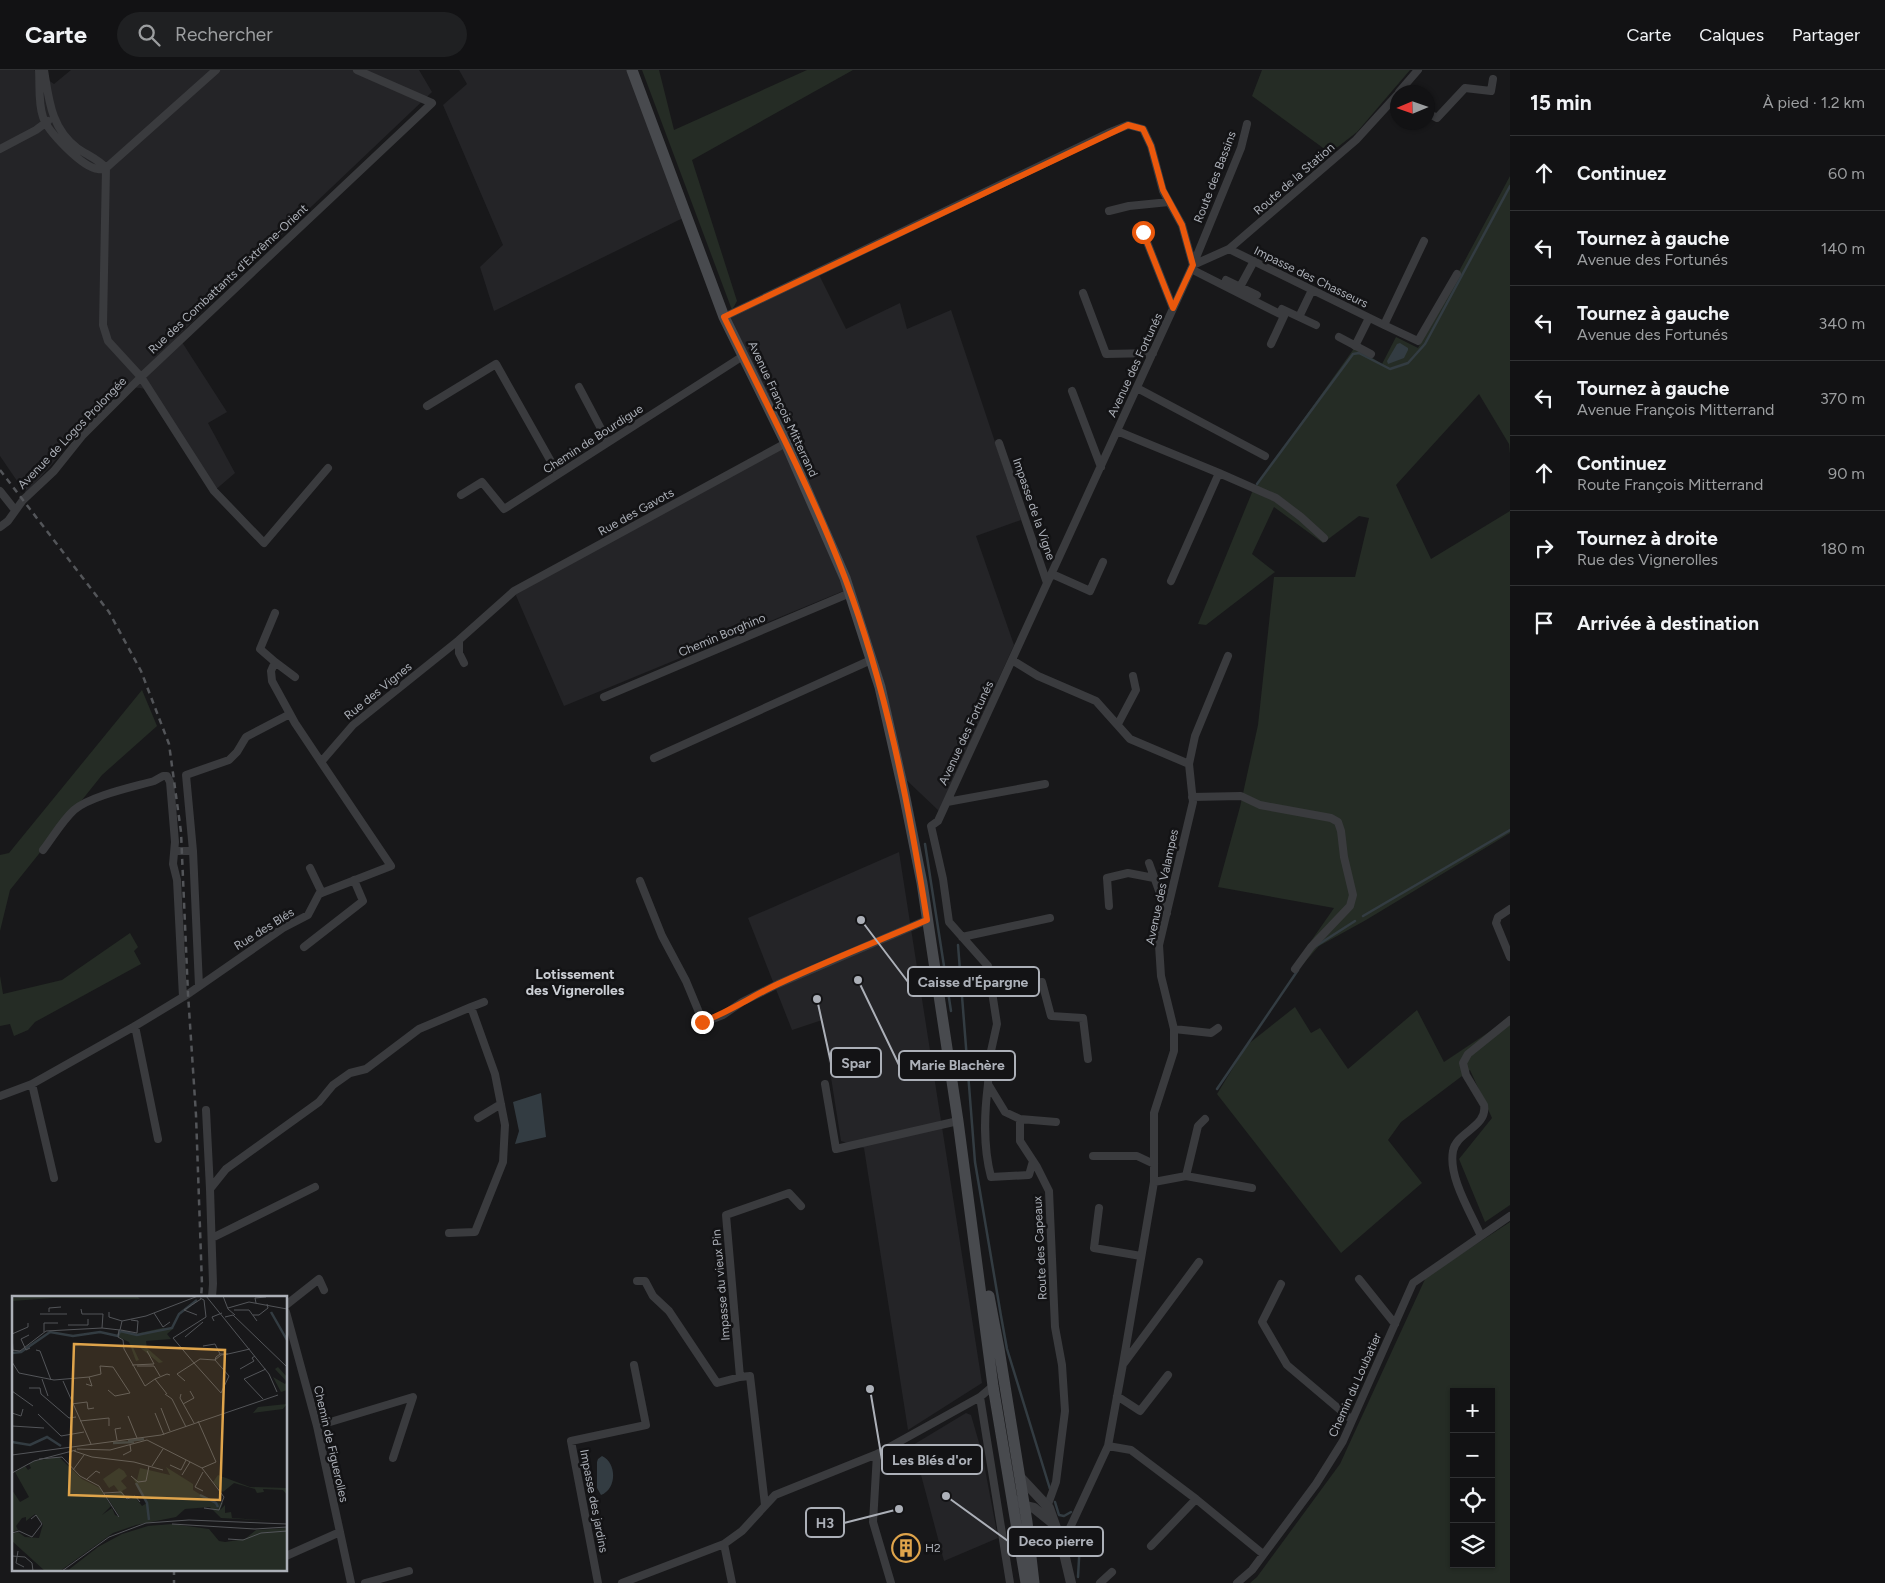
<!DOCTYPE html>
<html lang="fr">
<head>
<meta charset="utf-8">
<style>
	body { margin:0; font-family:Figtree,sans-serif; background:#1f2022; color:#f1f3f6 }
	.controls { position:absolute; right:15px; bottom:15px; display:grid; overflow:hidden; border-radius:0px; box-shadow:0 1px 4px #0004 }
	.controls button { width:45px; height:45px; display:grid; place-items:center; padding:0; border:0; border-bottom:1px solid #313234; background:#121214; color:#f1f3f6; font:25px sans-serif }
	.compass { position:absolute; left:1390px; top:15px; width:45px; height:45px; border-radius:50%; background:#121214; box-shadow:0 1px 4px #0004; rotate:268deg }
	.stop { position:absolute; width:15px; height:15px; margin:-11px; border:4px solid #ea580c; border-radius:50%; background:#fff }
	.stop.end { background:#ea580c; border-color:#fff; box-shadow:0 1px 5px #0008 }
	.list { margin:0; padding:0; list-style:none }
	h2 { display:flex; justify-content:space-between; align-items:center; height:65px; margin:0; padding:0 20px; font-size:21px }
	h2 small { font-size:16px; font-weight:400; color:#9c9ea0 }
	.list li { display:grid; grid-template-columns:32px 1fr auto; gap:15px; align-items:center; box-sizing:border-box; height:75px; padding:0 20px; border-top:1px solid #313234 }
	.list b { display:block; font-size:19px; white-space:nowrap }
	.list p { margin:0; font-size:16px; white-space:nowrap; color:#9c9ea0 }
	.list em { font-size:16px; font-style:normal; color:#9c9ea0 }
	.icon { flex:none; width:28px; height:28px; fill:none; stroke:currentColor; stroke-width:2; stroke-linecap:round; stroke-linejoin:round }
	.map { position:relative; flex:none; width:1510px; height:1513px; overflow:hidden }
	header { display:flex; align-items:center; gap:30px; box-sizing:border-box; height:70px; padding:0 25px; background:#121214; border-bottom:1px solid #313234 }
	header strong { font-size:24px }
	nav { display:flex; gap:28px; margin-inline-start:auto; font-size:18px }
	.search { width:350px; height:45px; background:#1f2022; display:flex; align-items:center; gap:12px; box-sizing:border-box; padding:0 18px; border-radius:28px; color:#9c9ea0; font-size:19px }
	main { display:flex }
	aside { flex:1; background:#121214 }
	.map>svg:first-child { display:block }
	.built { fill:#242427 }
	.green { fill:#252c25; fill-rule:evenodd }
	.water { fill:#333c42 }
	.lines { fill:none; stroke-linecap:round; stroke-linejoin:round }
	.stream { stroke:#333c42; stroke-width:2.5 }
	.minor { stroke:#3a3b3e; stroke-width:8 }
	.tertiary { stroke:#3a3b3e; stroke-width:10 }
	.secondary { stroke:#484a4e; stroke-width:11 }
	.rail { stroke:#535559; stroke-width:2.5; stroke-dasharray:6 5; stroke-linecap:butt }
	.route { stroke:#ea580c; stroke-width:6 }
	.labels { text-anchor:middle; stroke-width:5; stroke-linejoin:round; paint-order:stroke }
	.street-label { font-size:12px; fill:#acb0b8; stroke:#131315 }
	.poi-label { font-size:12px; fill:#acb0b8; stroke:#131315; text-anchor:start }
	.neighbourhood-label { font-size:14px; font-weight:bold; fill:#cccfd5; stroke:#131315 }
	.inset-river { fill:none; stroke:#333c42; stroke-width:2.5 }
	.inset-road { fill:none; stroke:#535559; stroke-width:1 }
	.view { fill:#dfa44b; fill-opacity:0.15; stroke:#dfa44b; stroke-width:2.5 }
	.inset-edge { fill:none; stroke:#acb0b8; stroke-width:2.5 }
	.leader { fill:none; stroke:#acb0b8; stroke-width:2 }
	.callout-dot { fill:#acb0b8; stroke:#131315; stroke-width:2 }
	.callout { fill:#131315; stroke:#acb0b8; stroke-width:2 }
	.callout-label { font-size:14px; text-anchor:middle; font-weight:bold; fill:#acb0b8 }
</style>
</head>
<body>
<header>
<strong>Carte</strong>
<div class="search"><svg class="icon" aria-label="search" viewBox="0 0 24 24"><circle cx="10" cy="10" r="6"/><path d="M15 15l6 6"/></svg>Rechercher</div>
<nav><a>Carte</a><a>Calques</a><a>Partager</a></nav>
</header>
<main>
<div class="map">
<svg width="1510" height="1513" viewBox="0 0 1510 1513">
	<rect width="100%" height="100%" fill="#18181a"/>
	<path class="built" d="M0,0H34L54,14L71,0H419L432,22L232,212L178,266L227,342L208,353L235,403L214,421L148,319L122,316L66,369L60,385L26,424L0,386Z
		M459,0H632L685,147L494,241L480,197L503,175L443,35L467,14Z
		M818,203L846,259L900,233L907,259L951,240L1021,450L976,466L1014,575L939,741L899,703L848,519L564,636L514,521L785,373L724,247Z
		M899,782L982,1313L908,1360L864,1078L841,1071L822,950L792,960L748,848Z
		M966,1343L971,1345L982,1383L998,1468L944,1491L913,1375Z"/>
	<path class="green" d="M642,0H659L674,60L807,0H853L692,90L737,231L732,240Z
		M1262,0H1410L1357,62L1330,83L1252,26Z
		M1510,106V384L1509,374L1479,324L1396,415L1431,489L1510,441V763L1366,850L1319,876L1295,903L1291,900L1334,838L1218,817L1240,737L1258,655L1274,507H1355L1369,448L1359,446L1323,473L1274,437L1252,484L1275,502L1206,555L1198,554L1253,420L1355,277L1382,294L1396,267L1418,278Z
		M142,620L157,656L102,705L10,820L0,861V785L9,783Z
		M130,863L138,877L134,881L141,894L35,952L28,960L14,966L10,954L0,956V906L3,924L62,910Z
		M1295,937L1311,963L1320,958L1348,999L1417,940L1444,992L1510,948V1135L1485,1152L1459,1089L1492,1048L1470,1000L1401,1052L1388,1070L1422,1113L1341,1183L1217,1024L1247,975Z
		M1510,1152V1513H1250L1257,1507L1340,1394L1426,1207ZM1454,1322H1491V1494H1454Z"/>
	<path class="water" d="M1400,273L1408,278V280L1404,288L1388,294L1387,291L1397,274Z
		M541,1023L546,1067L515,1074L519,1061L513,1032Z
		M602,1386C617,1393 617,1419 601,1425L597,1418V1392L598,1389Z"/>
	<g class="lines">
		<path class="stream" d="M1257,414L1353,284L1359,283L1390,299L1408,293L1425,274L1510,116
			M925,774L951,941
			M1363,846L1510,760
			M958,875L975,1092L1001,1246L1007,1279L1050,1419
			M1316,876L1355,851
			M1217,1019L1298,900
			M1055,1432L1059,1445L1064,1446L1071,1442
			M1078,1507L1080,1471"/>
		<path class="minor" d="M39,0C40,15 38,33 43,47C47,61 83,98 98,99C101,100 103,99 106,98C98,89 87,85 77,78C51,58 49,30 44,0
			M216,0L106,98L103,255L108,271L141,307L432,33L357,0
			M1399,22L1418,0
			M1428,43L1437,48L1465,18L1491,21L1493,9
			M0,79L36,60L48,51
			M1109,141L1129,136L1169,132
			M1143,162L1173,238
			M1229,179L1384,255L1424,171
			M1193,195L1229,179L1356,70L1398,24
			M1193,195L1241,78L1247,54
			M1191,199L1284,246L1271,274
			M1226,210L1257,225
			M1240,217L1254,191
			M1083,223L1106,284L1153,283
			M1282,239L1316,255
			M724,247L1108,63L1128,55L1143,59L1151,76L1163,121L1182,155L1193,195L938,751L931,756L943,809L949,852L988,896L997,954L989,990L988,1014L1005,1042L1020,1049V1071L1037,1097L1049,1121L1055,1257L1062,1295L1065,1341L1056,1412L1046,1440
			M1299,247L1312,220
			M1384,255L1418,271L1457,204
			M1339,267L1371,284
			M1355,276L1369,248
			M579,317L608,372
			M1137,318L1265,386
			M1072,321L1101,397
			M427,336L496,294L558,404
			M1117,361L1219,403L1171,511
			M999,373L1047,513
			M1219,403L1276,428L1301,447L1324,468
			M0,421L15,440
			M461,425L482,412L504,439L743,286
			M0,457L8,451L23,430L54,401L82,366L141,307L214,421L264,473L328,398
			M1052,504L1090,521L1103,492
			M275,543L260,579L275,592L271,601L272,611L295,653L321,692
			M1012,590L1038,606L1096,631L1130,669L1189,694
			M275,592L295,607
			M464,593L459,583V570L514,521L786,373
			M604,627L850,523
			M1118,654L1136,620L1133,606
			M654,688L871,590
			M1192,727L1241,726L1260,735L1331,748L1338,752L1341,761L1344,787L1353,825L1350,836L1311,877L1295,899
			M947,732L1045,714
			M43,780C53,767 62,751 74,740C90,726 133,717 154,711L163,706H167L170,712L175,772L173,794L177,810L183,927
			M175,781H193
			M1149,793L1167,843
			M310,798L322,823
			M640,811L662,866L686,911L703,952
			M1109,836L1107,808L1128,803L1154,808
			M1510,839L1498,847L1496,853L1510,887
			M962,867L1050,848
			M304,877L363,831L354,810
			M199,916L193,781L186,705L229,690L237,682L246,667L290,644
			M992,922L1042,912L1051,946L1083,948L1088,989
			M471,937L484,932
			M697,955L723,945L742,932L778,914L927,850
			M135,956L158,1069
			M1174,959L1211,963L1218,958
			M32,1014L54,1108
			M825,1014L836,1079L958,1051
			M988,1014C984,1046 983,1076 991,1107L1029,1105L1033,1091
			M0,1026L32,1014L135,956L188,924L283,858L308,845L319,824L391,796L321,692L353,655L459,570
			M206,1040L210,1119
			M478,1048L501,1034
			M1020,1049L1056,1052
			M1093,1086H1137L1154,1094
			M1186,1106L1198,1056L1205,1049
			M1154,1112L1186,1106L1252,1118
			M1099,1138L1094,1178L1141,1186
			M1481,1166C1471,1143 1448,1107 1453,1081C1456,1062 1488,1057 1484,1035L1466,1005L1463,993L1468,984L1510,950
			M212,1168L315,1117
			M1359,1209L1395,1254
			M637,1211H645L653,1226L669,1241L717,1313L740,1307L750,1306L765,1435
			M1281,1214L1262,1252L1287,1295L1352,1350
			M212,1227L213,1214L210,1119L226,1099L319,1032L333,1015L350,1003L366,999L419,959L471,937L495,1004L505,1055L503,1092L475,1162L449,1163
			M286,1235L319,1209L324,1220
			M286,1242L317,1356L351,1513
			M1124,1293L1199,1192
			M740,1307L726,1145L789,1123L801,1136
			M1117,1326L1140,1341L1168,1305
			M980,1327L1010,1513
			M317,1356L413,1327L393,1388
			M1108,1376L1131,1380L1196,1429L1263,1484
			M877,1384L873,1452L891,1513
			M724,1474L732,1513
			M1062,1475L1108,1376L1123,1294L1154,1112V1043L1174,981V959L1161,906L1159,875L1193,732L1189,694L1195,666L1228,586
			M1151,1476L1196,1429
			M286,1486L340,1462
			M365,1513L409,1501
			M598,1513L571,1371L646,1355L634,1295
			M622,1513L724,1474L742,1461L775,1425L877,1384L980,1327L993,1316
			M1100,1513L1112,1502
			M1237,1513L1252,1500L1316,1414L1343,1371L1413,1213L1510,1146"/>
		<path class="tertiary" d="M1020,1407L1049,1438L1062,1475L1071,1513
			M1019,1431L1025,1436L1034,1438L1055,1455"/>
		<path class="secondary" d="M632,0L724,247L786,373L845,508L880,617L904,723L922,813L958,1051L993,1316L1026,1513
			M989,1226L999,1279L1027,1452L1034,1513"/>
		<path class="rail" d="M0,400L109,542L141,601L169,674L181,762L188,924L196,1045L202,1215L201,1227
			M174,1499V1513"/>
	</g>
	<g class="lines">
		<path class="route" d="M702,952C729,942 752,926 778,914C827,891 878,871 927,850C909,735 886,616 845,508C811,419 766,333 724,247L1128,55L1143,59L1151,76L1163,120L1182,155L1193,195L1173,238L1143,162"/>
	</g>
	<defs>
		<symbol id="building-ring" viewBox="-11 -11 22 22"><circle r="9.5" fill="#131315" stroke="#dfa44b" stroke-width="1.5"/><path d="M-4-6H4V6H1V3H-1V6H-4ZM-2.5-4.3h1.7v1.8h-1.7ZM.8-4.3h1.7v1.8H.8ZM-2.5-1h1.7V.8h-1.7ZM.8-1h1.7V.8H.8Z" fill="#dfa44b"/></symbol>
	</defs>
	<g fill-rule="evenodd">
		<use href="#building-ring" x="890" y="1462" width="32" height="32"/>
	</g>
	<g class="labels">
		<g class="street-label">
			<text transform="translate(1215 107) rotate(-69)" y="4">Route des Bassins</text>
			<text transform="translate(1294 109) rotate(-41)" y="4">Route de la Station</text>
			<text transform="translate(1311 207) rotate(26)" y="4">Impasse des Chasseurs</text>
			<text transform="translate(228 209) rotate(-43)" y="4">Rue des Combattants d'Extrême-Orient</text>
			<text transform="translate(1135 295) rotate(-65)" y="4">Avenue des Fortunés</text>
			<text transform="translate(783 339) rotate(65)" y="4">Avenue François Mitterrand</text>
			<text transform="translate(72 363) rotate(-46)" y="4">Avenue de Logos Prolongée</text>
			<text transform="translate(593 369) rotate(-33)" y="4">Chemin de Bourdigue</text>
			<text transform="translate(1034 439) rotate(71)" y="4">Impasse de la Vigne</text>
			<text transform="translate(636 442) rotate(-29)" y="4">Rue des Gavots</text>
			<text transform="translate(722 565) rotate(-23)" y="4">Chemin Borghino</text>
			<text transform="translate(378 621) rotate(-39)" y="4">Rue des Vignes</text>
			<text transform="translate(966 663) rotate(-65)" y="4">Avenue des Fortunés</text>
			<text transform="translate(1162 817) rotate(-78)" y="4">Avenue des Valampes</text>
			<text transform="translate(264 859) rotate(-32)" y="4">Rue des Blés</text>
			<text transform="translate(1040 1178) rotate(-93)" y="4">Route des Capeaux</text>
			<text transform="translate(721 1215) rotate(-95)" y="4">Impasse du vieux Pin</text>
			<text transform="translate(1355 1315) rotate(-66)" y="4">Chemin du Loubatier</text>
			<text transform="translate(331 1374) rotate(77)" y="4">Chemin de Figuerolles</text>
			<text transform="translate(594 1431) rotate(79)" y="4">Impasse des jardins</text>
		</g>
		<g class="poi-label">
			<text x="925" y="1482">H2</text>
		</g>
		<g class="neighbourhood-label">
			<text x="575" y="909">Lotissement<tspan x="575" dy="16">des Vignerolles</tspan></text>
		</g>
	</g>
	<g transform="translate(12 1226)">
		<rect width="275" height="275" fill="#18181a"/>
		<path d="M14,0H125L128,3L41,2L0,5V2ZM150,32H162L155,38L159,43L134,45L135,52L151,66L147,67L126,50L121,51L127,64L124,65L117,46L106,41L108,35L123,38ZM266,71L275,81V94L269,96L261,81L273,88L275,86L263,73ZM275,108L271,113L241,117L246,111ZM47,161L70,183L88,192L99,210L90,219L100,212L103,219L108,221L93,198L108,197L102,189L97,192L91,183L107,172L112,175L115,180L109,185L115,192L110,195L115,204L123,201L130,210L135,207L121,182L125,184L128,172L158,179L154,171L181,188V194L199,205L211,207L208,214L213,209V217L219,216L220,222L263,225L209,222L198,211L173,213L164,221L124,229L101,237L48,275H33L0,245V238L6,236L13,241L27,242L31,228L23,218L14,225V221L10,222L4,230L6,234L0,236V194L8,206L17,201L3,176L13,170L16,174L19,172L17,168L22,165ZM206,179L238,191L275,192V199L271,194L251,193L252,196L245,197L243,193L222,187L211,196L201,186ZM160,228L197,233L207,245L213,246L233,243L244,234L275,232V275H55L86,251L110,238L136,230Z" fill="#252c25"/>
		<path class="inset-river" d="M259,16L275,44M0,57L9,56L38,36L61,40L88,36L106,40L108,35L125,39L160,32L167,18L185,4M116,145L132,143M0,146L18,149L35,141L49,150M101,147L122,146M124,187L135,207L137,224M188,199L204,207L206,211"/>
		<path class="inset-road" d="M194,0L257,78L265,96M211,0L216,13L223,19M188,2L192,4L194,21M244,7L243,2L254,1M216,12L237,6L275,13M69,13L70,18H91L90,32M222,14H237L245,25M37,16V12L49,11M97,16V21L110,25L134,20L186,0M142,17L151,31L158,26M28,18H55M185,19L172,14L189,3M241,19H247L256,12L255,8M213,21L221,19L275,71M202,25L200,21L210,17M56,29H76V23M107,34L106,41L111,44L112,53L133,90L143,83L155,98M109,34L125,37L126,25L119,24M32,36V27H46M0,38L16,31V27M0,38L1,55M17,39L9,43L14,54L18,52M173,41L191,26M191,50L203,48L208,58M0,54L8,55L34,35L90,32L108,34L110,25M24,54L28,55L39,84M216,58H208L204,61L203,64L209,59L216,58L238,53M188,63L203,64L217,80L209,97L182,67ZM0,66L7,77L42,84L77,81L89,78L88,70L101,71L118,97L103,100L96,94M120,69L142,68L135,55M125,70H142L148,80M228,73L242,65L240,62L243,60M30,83L36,100M143,83L155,78L158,79M51,85L79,148M173,85L165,78L182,67L161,42L194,21M74,88L80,90L77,81M17,92H28L29,98L57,122L64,121M0,95L21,110M153,98L160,103L174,131M169,98L168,102L182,127M251,103L232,83L254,73M59,108L75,106L76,113L82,112M171,108L182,102L178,95M149,112L158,135M0,117L9,120L11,113M143,117L152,139M26,118L49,140L72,136M116,120L125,142M68,125L97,122V130M0,130L32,132M105,144L103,133L109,132M65,153L98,154L135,144L190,172L204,166L186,125M62,155L80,161L122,166L151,174M0,159L149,139L266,99M111,159L119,155L118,149M27,163L50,161L68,180L87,190L107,221M158,169L169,174L174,164M140,170L151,153M190,172L212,201L207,214L192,212M61,174L72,159M191,176L183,191L191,195M0,177L22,165L64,154M170,179L178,166M119,180L126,186L134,185L137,170M74,184L84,175L88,177M92,197L109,196L115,203L123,200L128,206M160,228L243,233L275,231M0,237L7,235L20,241L30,228L24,219L19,223M216,243L231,244L249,237L275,235M6,255L4,267L12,271M0,260L13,261L20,267L21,275M50,275L97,241L134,227L177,224L275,228"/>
		<path class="view" d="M62,48L213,54L208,204L57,199Z"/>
		<rect width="275" height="275" class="inset-edge"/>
	</g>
	<path class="leader" d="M861 850L908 912M817 929L831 993M858 910L899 995M870 1319L882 1390M899 1439L844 1453M946 1426L1008 1471"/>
	<g class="callout-dot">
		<circle cx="861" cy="850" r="5"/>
		<circle cx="817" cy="929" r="5"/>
		<circle cx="858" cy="910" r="5"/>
		<circle cx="870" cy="1319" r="5"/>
		<circle cx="899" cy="1439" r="5"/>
		<circle cx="946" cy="1426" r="5"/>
	</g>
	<g class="callout">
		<rect x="908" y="897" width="131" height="29" rx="5"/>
		<rect x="831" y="978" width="50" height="29" rx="5"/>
		<rect x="899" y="981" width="116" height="29" rx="5"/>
		<rect x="882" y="1375" width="100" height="29" rx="5"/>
		<rect x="806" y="1438" width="38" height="29" rx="5"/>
		<rect x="1008" y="1457" width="95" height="29" rx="5"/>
	</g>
	<g class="callout-label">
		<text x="973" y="917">Caisse d'Épargne</text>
		<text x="856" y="998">Spar</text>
		<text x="957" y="1000">Marie Blachère</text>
		<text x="932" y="1395">Les Blés d'or</text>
		<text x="825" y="1458">H3</text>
		<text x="1056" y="1476">Deco pierre</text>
	</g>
</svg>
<div class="controls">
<button>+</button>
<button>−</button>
<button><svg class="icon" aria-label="locate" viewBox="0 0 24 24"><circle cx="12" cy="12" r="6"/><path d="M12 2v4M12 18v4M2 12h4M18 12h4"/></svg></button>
<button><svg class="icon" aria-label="layers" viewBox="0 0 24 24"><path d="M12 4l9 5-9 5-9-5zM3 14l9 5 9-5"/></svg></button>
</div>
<svg class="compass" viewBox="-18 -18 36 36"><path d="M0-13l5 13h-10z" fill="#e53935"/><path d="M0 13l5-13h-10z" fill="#9c9ea0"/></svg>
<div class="stop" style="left:1143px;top:162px"></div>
<div class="stop end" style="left:702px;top:952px"></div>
</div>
<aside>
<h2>15 min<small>À pied · 1.2 km</small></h2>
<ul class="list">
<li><svg class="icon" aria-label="ahead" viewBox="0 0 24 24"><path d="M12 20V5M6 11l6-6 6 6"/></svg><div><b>Continuez</b></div><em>60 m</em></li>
<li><svg class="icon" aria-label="left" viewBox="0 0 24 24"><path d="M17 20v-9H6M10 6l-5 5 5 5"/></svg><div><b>Tournez à gauche</b><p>Avenue des Fortunés</p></div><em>140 m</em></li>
<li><svg class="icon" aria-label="left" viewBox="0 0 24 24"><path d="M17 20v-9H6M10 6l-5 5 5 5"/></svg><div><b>Tournez à gauche</b><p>Avenue des Fortunés</p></div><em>340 m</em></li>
<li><svg class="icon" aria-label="left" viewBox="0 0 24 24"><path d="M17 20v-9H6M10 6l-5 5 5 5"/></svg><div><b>Tournez à gauche</b><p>Avenue François Mitterrand</p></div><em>370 m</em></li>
<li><svg class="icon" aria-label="ahead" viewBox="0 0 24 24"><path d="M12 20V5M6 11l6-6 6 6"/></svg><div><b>Continuez</b><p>Route François Mitterrand</p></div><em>90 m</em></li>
<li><svg class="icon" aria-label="right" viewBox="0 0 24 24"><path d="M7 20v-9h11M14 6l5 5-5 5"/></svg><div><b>Tournez à droite</b><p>Rue des Vignerolles</p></div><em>180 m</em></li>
<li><svg class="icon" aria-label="arrive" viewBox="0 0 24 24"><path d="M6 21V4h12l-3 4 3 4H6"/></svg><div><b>Arrivée à destination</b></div></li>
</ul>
</aside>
</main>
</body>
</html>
